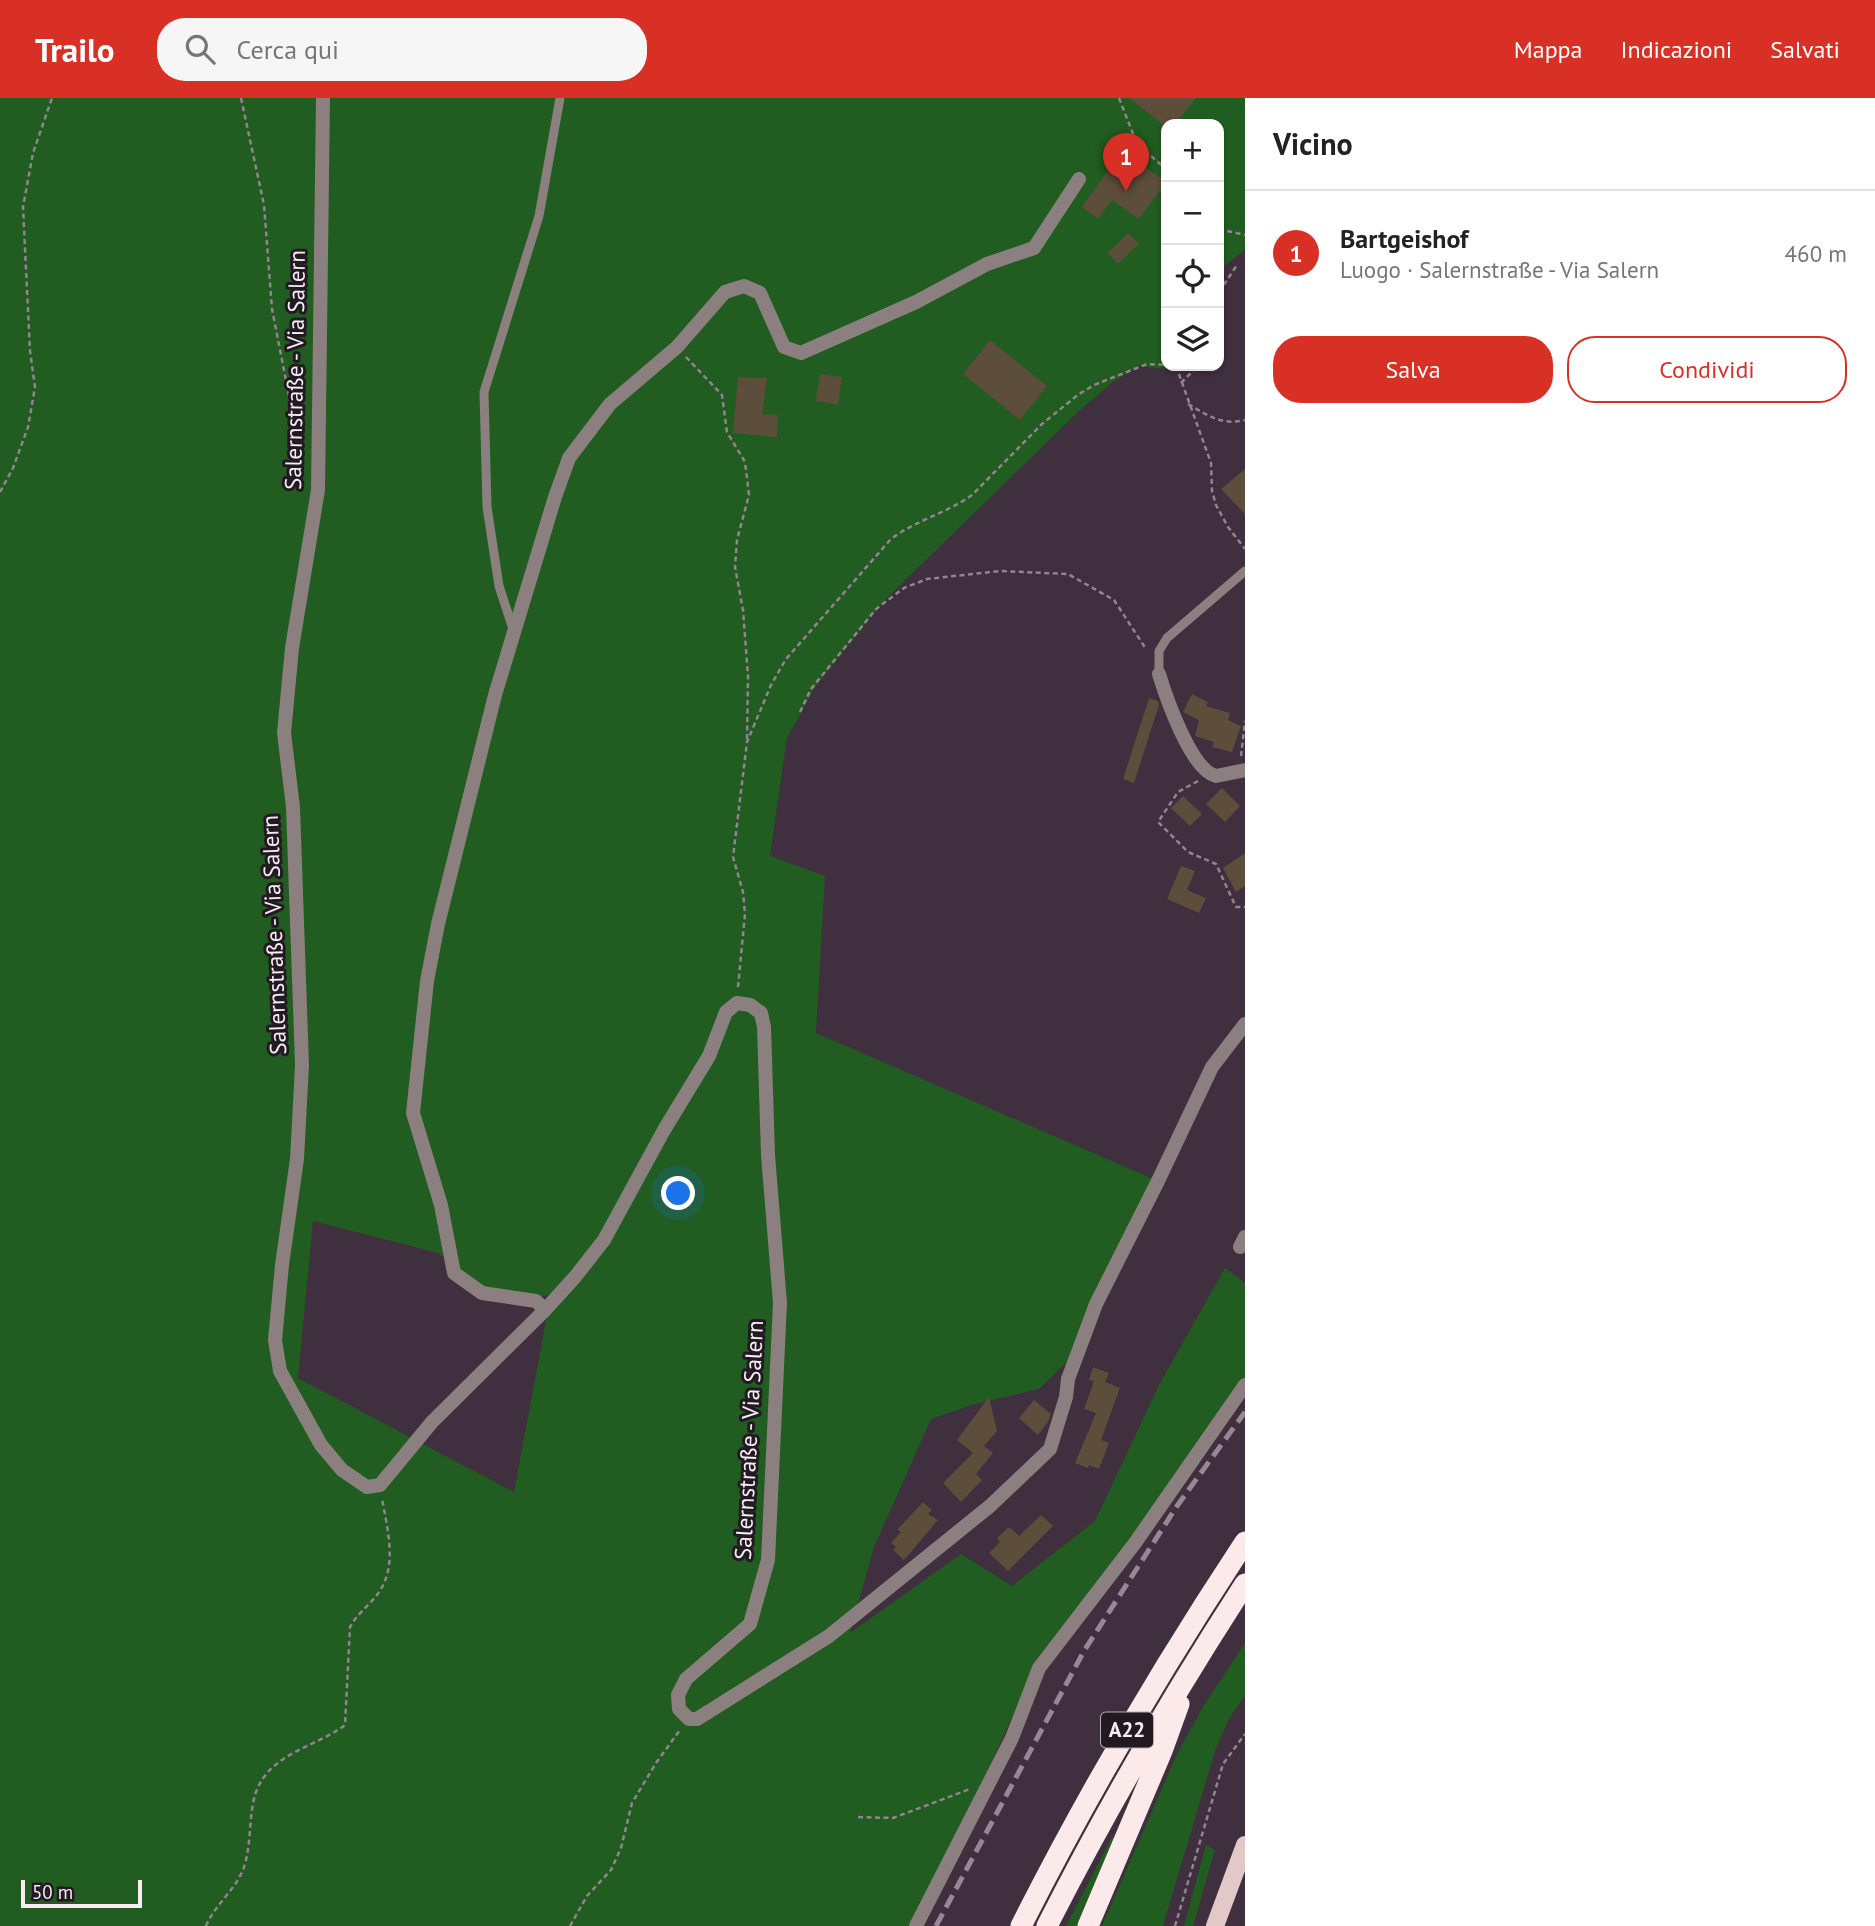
<!DOCTYPE html>
<html lang="it">
<head>
<meta charset="utf-8">
<style>
	body { margin:0; font-family:"PT Sans",sans-serif; background:#f6f6f6; color:#222 }
	.controls { position:absolute; right:21px; top:21px; display:grid; overflow:hidden; border-radius:14px; box-shadow:0 2px 5px #0004 }
	.controls button { width:63px; height:63px; display:grid; place-items:center; padding:0; border:0; border-bottom:2px solid #e0e0e0; background:#fff; color:#222; font:35px sans-serif }
	.scale { position:absolute; left:21px; bottom:18px; width:121px; box-sizing:border-box; padding-left:7px; border:4px solid #f7ecf6; border-top:0; font-size:19px; line-height:24px; white-space:nowrap; color:#f7ecf6; -webkit-text-stroke:5px #221a21; paint-order:stroke }
	.you { position:absolute; left:679px; top:1096px; width:24px; height:24px; margin:-18px; border:5px solid #fff; border-radius:50%; background:#1a73e8; box-shadow:0 0 0 10px #1a73e833 }
	.badge { display:grid; place-items:center; width:46px; height:46px; border-radius:50%; background:#d93025; color:#fff; font-size:23px; font-weight:700 }
	.pin { position:absolute; translate:-50% -58px; filter:drop-shadow(0 2px 4px #0008) }
	.pin::after { content:''; position:absolute; top:37px; width:24px; height:21px; background:inherit; clip-path:polygon(0 0,100% 0,50% 100%) }
	.list { margin:0; padding:0; list-style:none }
	h2 { display:flex; justify-content:space-between; align-items:center; height:91px; margin:0; padding:0 28px; font-size:30px }
	h2 small { font-size:23px; font-weight:400; color:#767676 }
	.list li { display:grid; grid-template-columns:46px 1fr auto; gap:21px; align-items:center; box-sizing:border-box; height:126px; padding:0 28px; border-top:2px solid #e0e0e0 }
	.list b { display:block; font-size:26px; white-space:nowrap }
	.list p { margin:0; font-size:23px; white-space:nowrap; color:#767676 }
	.list em { font-size:23px; font-style:normal; color:#767676 }
	.actions { display:flex; gap:14px; padding:21px 28px }
	.actions a { flex:1; padding:16px 0; border:2px solid #d93025; border-radius:28px; text-align:center; font-size:24px; color:#d93025 }
	.actions .main { background:#d93025; color:#fff }
	.icon { flex:none; width:38px; height:38px; fill:none; stroke:currentColor; stroke-width:2; stroke-linecap:round; stroke-linejoin:round }
	.map { position:relative; flex:none; width:1245px; height:1828px; overflow:hidden }
	header { display:flex; align-items:center; gap:42px; box-sizing:border-box; height:98px; padding:0 35px; background:#d93025; color:#fff }
	header strong { font-size:33px }
	nav { display:flex; gap:38px; margin-inline-start:auto; font-size:24px }
	.search { width:490px; height:63px; background:#f6f6f6; display:flex; align-items:center; gap:18px; box-sizing:border-box; padding:0 24px; border-radius:28px; color:#767676; font-size:26px }
	main { display:flex }
	aside { flex:1; background:#fff }
	.map>svg:first-child { display:block }
	.green { fill:#215c20; fill-rule:evenodd }
	.building { fill:#5d4d3b }
	.lines { fill:none; stroke-linecap:round; stroke-linejoin:round }
	.path { stroke:#938491; stroke-width:2.5; stroke-dasharray:5 3.5; stroke-linecap:butt }
	.lane { stroke:#8c7f7f; stroke-width:9 }
	.street { stroke:#8c7f7f; stroke-width:14 }
	.primary { stroke:#e3c8c8; stroke-width:18 }
	.highway { stroke:#fce9e9; stroke-width:21 }
	.rail { stroke:#978895; stroke-width:5; stroke-dasharray:14 7; stroke-linecap:butt }
	.labels { text-anchor:middle; stroke-width:6; stroke-linejoin:round; paint-order:stroke }
	.shield { fill:#221a21; stroke:#b7adb6; stroke-width:2 }
	.shield-label { font-size:21px; font-weight:bold; fill:#f7ecf6 }
	.street-label { font-size:23px; fill:#f7ecf6; stroke:#221a21 }
</style>
</head>
<body>
<header>
<strong>Trailo</strong>
<div class="search"><svg class="icon" aria-label="search" viewBox="0 0 24 24"><circle cx="10" cy="10" r="6"/><path d="M15 15l6 6"/></svg>Cerca qui</div>
<nav><a>Mappa</a><a>Indicazioni</a><a>Salvati</a></nav>
</header>
<main>
<div class="map">
<svg width="1245" height="1828" viewBox="0 0 1245 1828">
	<rect width="100%" height="100%" fill="#402f3e"/>
	<path class="green" d="M0,0H1245V152L1219,172V26H1166V268H1174L1163,271L1139,268L1113,284L1078,314L885,502L816,588L787,640L770,758L825,778L816,935L1158,1083L1078,1253L1039,1291L975,1306L931,1321L874,1449L850,1535L961,1456L1012,1488L1095,1423L1160,1285L1225,1170L1245,1185V1279L1123,1456L1038,1563L973,1704L912,1828H0ZM313,1123L438,1155L489,1193L530,1202L551,1196L514,1394L298,1280Z
		M1245,1545V1598L1230,1619L1216,1650L1163,1828H1102L1177,1656L1204,1607Z
		M1112,1739L1115,1741L1079,1828H1066Z
		M1206,1747L1215,1752L1193,1828H1184Z"/>
	<path class="building" d="M1129,0H1196L1175,26H1162Z
		M1122,53L1166,84L1139,121L1112,102L1098,121L1082,109Z
		M1128,135L1139,146L1118,166L1108,155Z
		M990,242L1047,288L1020,322L963,276Z
		M820,276L842,279L838,307L816,303Z
		M738,279L767,280L762,316L778,317L777,339L733,335Z
		M1245,371V416L1221,391Z
		M1192,596L1208,604L1206,608L1230,615L1228,622L1241,628L1232,654L1212,649L1214,644L1195,638L1199,622L1183,614Z
		M1149,600L1158,603L1159,607L1134,685L1123,681Z
		M1222,690L1240,708L1225,724L1206,706Z
		M1183,698L1202,716L1190,728L1171,710Z
		M1245,755V788L1236,794L1223,770Z
		M1181,768L1195,773L1187,792L1206,800L1199,815L1167,801Z
		M1093,1269L1109,1275L1105,1284L1120,1290L1101,1342L1109,1345L1099,1371L1089,1367L1088,1370L1075,1365L1096,1315L1084,1311L1094,1283L1089,1282Z
		M989,1299L997,1333L984,1348L993,1355L976,1376L982,1382L961,1404L943,1385L973,1355L957,1342Z
		M1034,1302L1051,1316L1048,1324L1038,1337L1019,1320Z
		M923,1404L932,1412L928,1416L938,1422L904,1462L893,1452L896,1449L891,1445L901,1434L897,1432Z
		M1041,1417L1053,1428L1008,1473L989,1455L1000,1444L997,1440L1009,1429L1019,1438Z"/>
	<g class="lines">
		<path class="path" d="M241,0L264,107L272,211L291,308L303,324
			M1119,0L1137,46L1166,71
			M1219,131L1245,137
			M1219,194L1237,167
			M686,259L722,297L727,334L745,364L749,397L737,442L735,469L743,512L748,578L747,643
			M1176,268L1211,365L1212,393L1216,407L1228,429L1245,451
			M1181,285L1198,268
			M1188,306C1207,317 1222,328 1245,322
			M0,394L13,370L28,329L35,289L30,253L23,109L33,55L52,0
			M800,614L811,591L876,511L904,490L927,481L1000,473L1068,476L1114,502L1146,551
			M1241,658L1245,623
			M1198,683L1178,694L1158,724L1188,754L1216,766L1236,809H1245
			M738,889L745,816L743,794L733,759L747,644L771,587L786,561L891,441C916,422 947,415 972,397L1042,326L1079,296L1094,287L1147,266L1166,267
			M858,1719L893,1720L970,1691
			M206,1828C215,1806 236,1792 244,1769C252,1745 248,1718 256,1694C270,1655 316,1649 345,1627L350,1529C358,1514 372,1506 381,1491C397,1464 387,1430 382,1400
			M570,1828L587,1798L611,1772L621,1750L632,1705L656,1665L680,1632
			M1175,1828L1223,1666L1245,1636"/>
		<path class="lane" d="M514,534L499,488L487,409L484,294L539,118L560,0
			M1159,576V553L1167,540L1245,473"/>
		<path class="street" d="M323,0L318,392L292,550L284,635L293,709L302,967L297,1061L282,1167L275,1242L280,1273L321,1347L342,1372L367,1389L380,1387L432,1324L545,1212L575,1179L604,1142L664,1032L709,958L726,914L737,905L750,907L761,915L764,929L768,1057L780,1205L768,1462L750,1526L686,1581L678,1597L679,1611L689,1621H697L829,1538L990,1408L1050,1351L1066,1299L1068,1281L1096,1206L1158,1083L1212,969L1245,926
			M1159,576C1166,599 1191,672 1216,678L1245,672
			M1240,1149L1245,1139
			M545,1212L536,1203L482,1195L454,1175L441,1107L413,1015L427,883L438,826L495,597L555,399L569,360L610,306L677,249L725,194L744,188L760,195L784,249L801,255L916,204L987,166L1034,150L1079,81
			M916,1828L1012,1640L1039,1570L1135,1445L1245,1287"/>
		<path class="primary" d="M1215,1828L1245,1747"/>
		<path class="highway" d="M1021,1828C1088,1695 1163,1568 1245,1444
			M1047,1828C1107,1710 1173,1597 1245,1486
			M1088,1828L1162,1653L1179,1606"/>
		<path class="rail" d="M936,1828L1084,1553L1177,1408L1245,1314"/>
	</g>
	<g class="labels">
		<rect class="shield" x="1101" y="1614.5" width="52" height="35" rx="5"/>
		<g class="shield-label">
			<text x="1127" y="1639">A22</text>
		</g>
		<g class="street-label">
			<text transform="translate(295 272) rotate(-89)" y="8">Salernstraße - Via Salern</text>
			<text transform="translate(274 837) rotate(-92)" y="8">Salernstraße - Via Salern</text>
			<text transform="translate(749 1342) rotate(-87)" y="8">Salernstraße - Via Salern</text>
		</g>
	</g>
</svg>
<div class="controls">
<button>+</button>
<button>−</button>
<button><svg class="icon" aria-label="locate" viewBox="0 0 24 24"><circle cx="12" cy="12" r="6"/><path d="M12 2v4M12 18v4M2 12h4M18 12h4"/></svg></button>
<button><svg class="icon" aria-label="layers" viewBox="0 0 24 24"><path d="M12 4l9 5-9 5-9-5zM3 14l9 5 9-5"/></svg></button>
</div>
<div class="scale">50 m</div>
<div class="you"></div>
<div class="pin badge" style="left:1126px;top:93px">1</div>
</div>
<aside>
<h2>Vicino<small></small></h2>
<ul class="list">
<li><span class="badge">1</span><div><b>Bartgeishof</b><p>Luogo · Salernstraße - Via Salern</p></div><em>460 m</em></li>
</ul>
<div class="actions"><a class="main">Salva</a><a>Condividi</a></div>
</aside>
</main>
</body>
</html>
